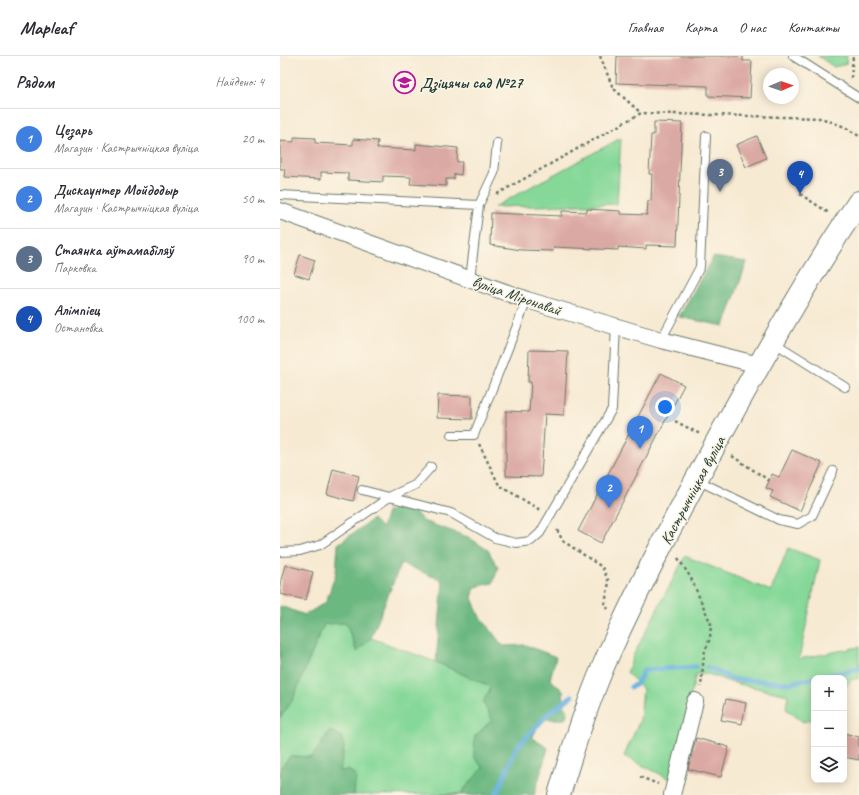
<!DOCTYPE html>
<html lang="ru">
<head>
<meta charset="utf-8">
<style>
	body { margin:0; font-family:Caveat,sans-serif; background:#f7f7f7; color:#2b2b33 }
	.controls { position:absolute; right:12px; bottom:12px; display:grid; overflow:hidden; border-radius:8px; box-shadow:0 2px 10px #0003 }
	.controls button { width:36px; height:36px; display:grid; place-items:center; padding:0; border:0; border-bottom:1px solid #e1e1e2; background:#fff; color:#2b2b33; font:20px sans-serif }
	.compass { position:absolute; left:483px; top:12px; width:36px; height:36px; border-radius:50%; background:#fff; box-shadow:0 2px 10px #0003; rotate:88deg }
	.you { position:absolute; left:385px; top:351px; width:14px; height:14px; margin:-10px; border:3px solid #fff; border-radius:50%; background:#1a73e8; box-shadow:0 0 0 6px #1a73e833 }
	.badge { display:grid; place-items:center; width:26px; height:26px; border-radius:50%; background:#b5179e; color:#fff; font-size:13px; font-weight:700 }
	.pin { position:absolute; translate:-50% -33px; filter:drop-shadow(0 1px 2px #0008) }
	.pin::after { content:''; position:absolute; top:21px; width:14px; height:12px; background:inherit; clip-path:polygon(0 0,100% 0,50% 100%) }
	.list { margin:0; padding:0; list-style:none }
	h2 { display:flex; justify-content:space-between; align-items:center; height:52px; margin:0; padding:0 16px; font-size:17px }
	h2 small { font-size:13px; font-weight:400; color:#7c7c81 }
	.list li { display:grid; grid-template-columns:26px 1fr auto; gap:12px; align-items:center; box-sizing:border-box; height:60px; padding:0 16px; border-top:1px solid #e1e1e2 }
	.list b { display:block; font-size:15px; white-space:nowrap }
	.list p { margin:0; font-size:13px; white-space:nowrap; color:#7c7c81 }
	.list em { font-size:13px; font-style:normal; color:#7c7c81 }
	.icon { flex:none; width:22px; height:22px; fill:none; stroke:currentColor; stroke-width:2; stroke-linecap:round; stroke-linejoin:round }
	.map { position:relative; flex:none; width:579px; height:739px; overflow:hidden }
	header { display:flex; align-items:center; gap:24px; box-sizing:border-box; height:56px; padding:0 20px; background:#fff; border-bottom:1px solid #e1e1e2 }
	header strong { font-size:19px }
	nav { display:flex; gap:22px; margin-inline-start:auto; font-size:14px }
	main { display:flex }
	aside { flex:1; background:#fff }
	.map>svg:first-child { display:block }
	.green { fill:#86d899; stroke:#528a66 }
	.forest { fill:#6cb881; stroke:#467a5a }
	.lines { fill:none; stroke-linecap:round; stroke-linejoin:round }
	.stream { stroke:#67b2e0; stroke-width:5 }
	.building { fill:#dba9a3 }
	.lane-casing { stroke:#6b7a6c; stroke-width:10 }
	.street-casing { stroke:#6b7a6c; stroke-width:18 }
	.secondary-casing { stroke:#6b7a6c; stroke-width:24 }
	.path { stroke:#6b7a6c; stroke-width:2.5; stroke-dasharray:3 3; stroke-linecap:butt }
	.lane { stroke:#fff; stroke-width:8 }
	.street { stroke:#fff; stroke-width:16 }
	.secondary { stroke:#fff; stroke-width:22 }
	.labels { text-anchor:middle; stroke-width:3; stroke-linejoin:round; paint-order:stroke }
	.poi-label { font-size:16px; font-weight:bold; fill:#1f3d34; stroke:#fcf5e5; text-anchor:start }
	.street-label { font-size:16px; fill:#1f3d34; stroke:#fcf5e5 }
</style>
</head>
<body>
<header>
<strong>Mapleaf</strong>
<nav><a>Главная</a><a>Карта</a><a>О нас</a><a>Контакты</a></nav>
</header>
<main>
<aside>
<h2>Рядом<small>Найдено: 4</small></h2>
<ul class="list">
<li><span class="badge" style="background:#3f7fe0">1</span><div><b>Цезарь</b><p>Магазин · Кастрычніцкая вуліца</p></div><em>20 m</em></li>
<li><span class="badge" style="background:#3f7fe0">2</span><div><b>Дискаунтер Мойдодыр</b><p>Магазин · Кастрычніцкая вуліца</p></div><em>50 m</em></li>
<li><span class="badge" style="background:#5c6f8a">3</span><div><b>Стаянка аўтамабіляў</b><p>Парковка</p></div><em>90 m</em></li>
<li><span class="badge" style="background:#1a4fb4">4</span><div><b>Алімпіец</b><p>Остановка</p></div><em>100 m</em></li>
</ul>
</aside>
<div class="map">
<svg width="579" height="739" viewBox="0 0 579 739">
	<rect width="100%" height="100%" fill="#fcf5e5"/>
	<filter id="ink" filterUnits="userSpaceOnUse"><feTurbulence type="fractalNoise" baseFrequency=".025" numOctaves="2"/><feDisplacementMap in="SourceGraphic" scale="8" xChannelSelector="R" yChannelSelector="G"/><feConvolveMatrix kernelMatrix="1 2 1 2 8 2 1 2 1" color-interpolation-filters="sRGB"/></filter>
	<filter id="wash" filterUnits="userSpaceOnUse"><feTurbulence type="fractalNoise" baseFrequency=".012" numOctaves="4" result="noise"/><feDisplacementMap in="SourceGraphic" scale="16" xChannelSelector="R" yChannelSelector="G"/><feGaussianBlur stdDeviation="0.9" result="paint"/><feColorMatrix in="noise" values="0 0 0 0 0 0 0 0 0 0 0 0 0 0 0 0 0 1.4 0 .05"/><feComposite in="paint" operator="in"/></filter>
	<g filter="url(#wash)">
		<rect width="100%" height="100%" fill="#f7ead3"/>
		<path class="green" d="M538,0H567L566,8L554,11Z
			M341,82L337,148L214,151Z
			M508,492L540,504L519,603L579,591V622L571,624L564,633V622H534V663L523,666L506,653L508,639L450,626L428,618H416L390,723L344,700L360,664L363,633L347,617L354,598L405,500L491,535Z
			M66,567L77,596L91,582L156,606L212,631V664L195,680L194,700L203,712L180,738L74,739L75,719L59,715L64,691L32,701L10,700L0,713V662L12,645L44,568Z"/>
		<path class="forest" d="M433,201L467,206L444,270L399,261Z
			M119,450L134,455L143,465L188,481L208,494L218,512L213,527L195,531L192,542L199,559L223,590L245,589L276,601L270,623L283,635L284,649L288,655L285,663H262L252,682L268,692L254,739H158L180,738L203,712L194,700L195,680L212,664L203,646L211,631L156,606L163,525L121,507L91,582L77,596L66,567L44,568L12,645L0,662V550L25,559L46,546L56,517L58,488L93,463L102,472L107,456Z
			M50,675L61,680L64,691L60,715L68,714L76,719L74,739H0V713L10,700L32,701Z"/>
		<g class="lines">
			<path class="stream" d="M427,611L452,623L510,627L534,622
				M536,622L579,613
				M351,631L357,628L364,614L416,611
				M216,739L237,691L270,656L292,640"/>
		</g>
		<g id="blocks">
			<path class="building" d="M337,0H463V5H472L470,42L428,40V30L336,27Z
				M374,66L402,67L397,190L366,189V193L338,191V194L274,191L273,195L241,194L210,189L211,157L282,160V155L307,156V153L340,155V158L367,159L368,145H371L372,118H369L371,79H374Z
				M477,80L486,102L466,111L456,89Z
				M14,81L35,82V87L73,89V83L98,85L97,92L136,94V88L178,92L177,106H182L181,119L174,118V123H166V130L130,128L131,121L103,120V126L68,124V117L41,116V123L4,121L5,113H0V85L14,86Z
				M20,199L35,204L29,223L14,218Z
				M249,294L288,295L284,359L265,358L261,421L226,420V355L249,356L251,326H248Z
				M381,317L404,329L321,487L298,475Z
				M158,339L192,340V363L157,362Z
				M512,394L542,407L520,455L490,441L493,435L486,432L492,418L499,421Z
				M53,413L79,420L73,445L47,438Z
				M5,509L33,516L26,544L0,538V528Z
				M446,643L466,647L462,668L441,664Z
				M564,677L579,681V704L564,701Z
				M416,682L449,691L441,721L408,713Z"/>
		</g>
	</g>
	<g filter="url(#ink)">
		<use href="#blocks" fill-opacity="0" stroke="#6b7a6c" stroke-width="1"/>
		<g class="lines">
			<defs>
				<path id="lane" d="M513,0L579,42
					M0,139L199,149
					M190,223L199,149L214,117L217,87
					M381,284L420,211L426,80
					M493,286L565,331
					M171,379H194L247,244
					M417,424L499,464L518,468L532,460L553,415
					M82,434L171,457L215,482L236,487L251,485L260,477L332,353L336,270
					M0,496L20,495L40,489L111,440L135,429L151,411"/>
				<path id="street" d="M0,155L247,244L381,284L479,309
					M392,739L415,645"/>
				<path id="secondary" d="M279,739C293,691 309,642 329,597C363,521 403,448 442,376C485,298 529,220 579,146"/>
			</defs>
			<use href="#lane" class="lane-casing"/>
			<use href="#street" class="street-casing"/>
			<use href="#secondary" class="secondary-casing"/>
			<path class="path" d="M320,0L333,32L361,57
				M571,22L573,0
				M217,138L361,57L541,62L565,71L579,80
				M520,138L549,157
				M395,365L420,378
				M199,388L219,429L260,454
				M452,400L490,425
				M277,474L283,485L322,511L329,526L325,548L328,553
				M398,502L411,522L431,568L430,582L424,598L421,631
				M360,721L378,728"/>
			<use href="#lane" class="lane"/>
			<use href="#street" class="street"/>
			<use href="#secondary" class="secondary"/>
		</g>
	</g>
	<defs>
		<symbol id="school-ring" viewBox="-11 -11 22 22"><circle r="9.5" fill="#fcf5e5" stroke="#b5179e" stroke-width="1.5"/><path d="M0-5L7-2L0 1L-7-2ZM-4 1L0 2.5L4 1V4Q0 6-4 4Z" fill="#b5179e"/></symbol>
	</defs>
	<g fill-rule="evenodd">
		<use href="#school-ring" x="112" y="14" width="25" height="25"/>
	</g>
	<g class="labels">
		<g class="poi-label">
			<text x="140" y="32">Дзіцячы сад №27</text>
		</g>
		<g class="street-label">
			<text transform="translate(237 239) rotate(19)" y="6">вуліца Міронавай</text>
			<text transform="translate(412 434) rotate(-62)" y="6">Кастрычніцкая вуліца</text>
		</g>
	</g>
</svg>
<div class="controls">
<button>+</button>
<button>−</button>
<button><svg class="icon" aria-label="layers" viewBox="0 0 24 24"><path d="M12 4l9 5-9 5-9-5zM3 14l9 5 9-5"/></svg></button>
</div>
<svg class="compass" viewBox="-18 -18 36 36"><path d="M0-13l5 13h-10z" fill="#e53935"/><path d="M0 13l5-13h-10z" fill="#7c7c81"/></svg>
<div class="you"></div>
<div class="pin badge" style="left:360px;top:393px;background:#3f7fe0">1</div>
<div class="pin badge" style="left:329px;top:452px;background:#3f7fe0">2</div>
<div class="pin badge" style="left:440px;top:136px;background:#5c6f8a">3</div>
<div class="pin badge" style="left:520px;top:138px;background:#1a4fb4">4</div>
</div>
</main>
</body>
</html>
